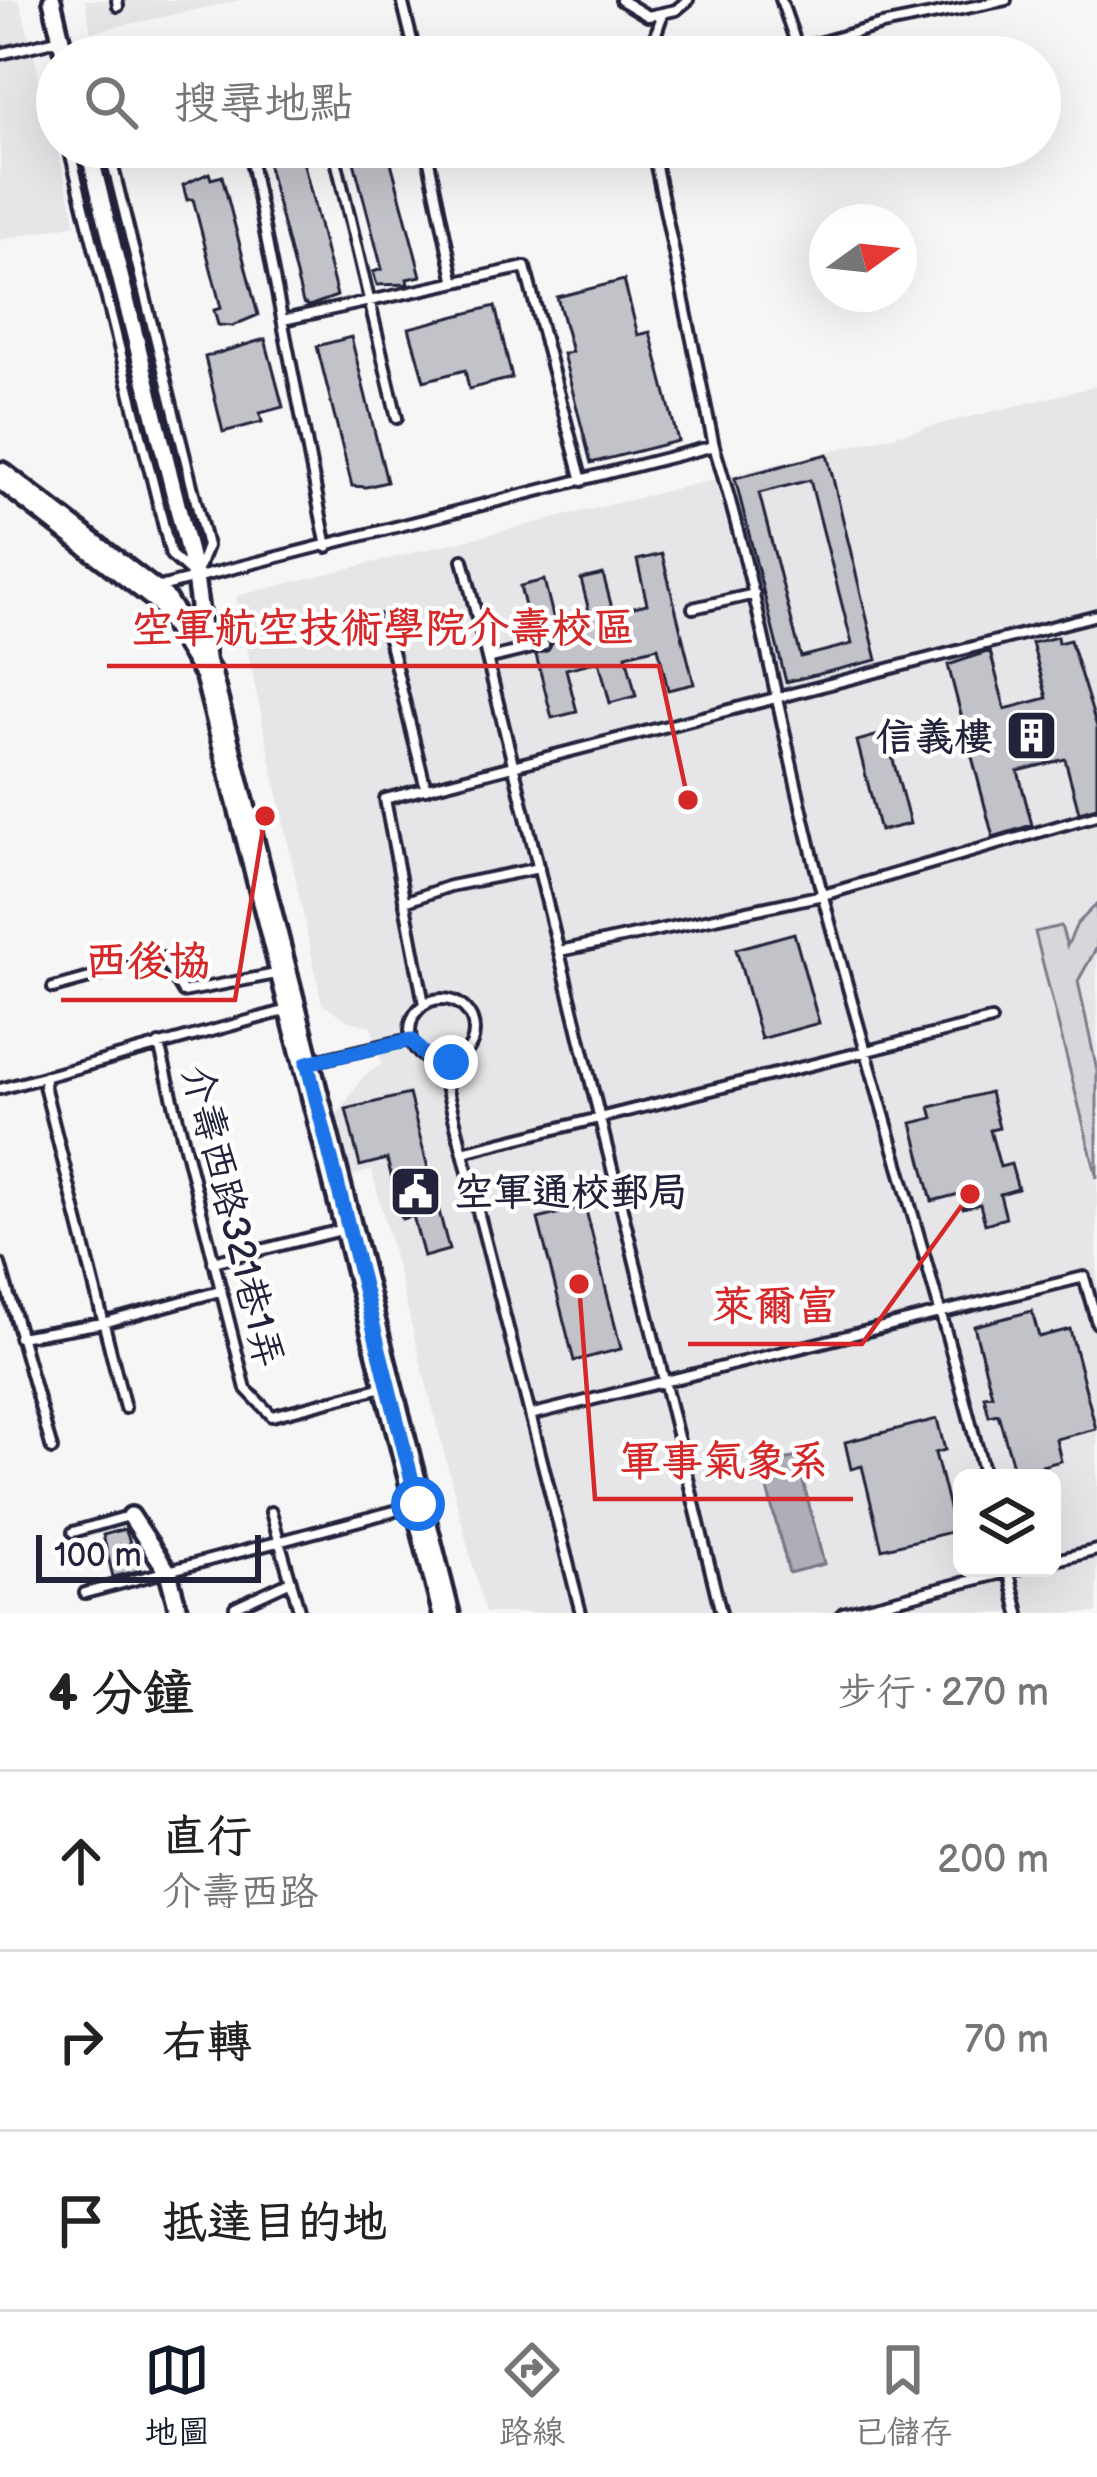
<!DOCTYPE html>
<html lang="zh-TW">
<head>
<meta charset="utf-8">
<style>
	body { margin:0; font-family:"Balsamiq Sans","LXGW WenKai TC",sans-serif; background:#f6f6f6; color:#222 }
	.controls { position:absolute; right:36px; bottom:36px; display:grid; overflow:hidden; border-radius:18px; box-shadow:0 12px 48px #0002 }
	.controls button { width:108px; height:108px; display:grid; place-items:center; padding:0; border:0; border-bottom:3px solid #e0e0e0; background:#fff; color:#222; font:60px sans-serif }
	.compass { position:absolute; left:809px; top:204px; width:108px; height:108px; border-radius:50%; background:#fff; box-shadow:0 12px 48px #0002; rotate:75deg }
	.scale { position:absolute; left:36px; bottom:30px; width:225px; box-sizing:border-box; padding-left:12px; border:6px solid #22223b; border-top:0; font-size:33px; line-height:42px; white-space:nowrap; color:#22223b; -webkit-text-stroke:9px #fff; paint-order:stroke }
	.stop { position:absolute; width:36px; height:36px; margin:-27px; border:9px solid #1a73e8; border-radius:50%; background:#fff }
	.stop.end { background:#1a73e8; border-color:#fff; box-shadow:0 3px 12px #0008 }
	.list { margin:0; padding:0; list-style:none }
	h2 { display:flex; justify-content:space-between; align-items:center; height:156px; margin:0; padding:0 48px; font-size:51px }
	h2 small { font-size:39px; font-weight:400; color:#767676 }
	.list li { display:grid; grid-template-columns:78px 1fr auto; gap:36px; align-items:center; box-sizing:border-box; height:180px; padding:0 48px; border-top:3px solid #e0e0e0 }
	.list b { display:block; font-size:45px; white-space:nowrap }
	.list p { margin:0; font-size:39px; white-space:nowrap; color:#767676 }
	.list em { font-size:39px; font-style:normal; color:#767676 }
	.icon { flex:none; width:66px; height:66px; fill:none; stroke:currentColor; stroke-width:2; stroke-linecap:round; stroke-linejoin:round }
	.map { position:relative; flex:none; width:1097px; height:1613px; overflow:hidden }
	.search { position:absolute; background:#fff; box-shadow:0 12px 48px #0002; left:36px; right:36px; top:36px; height:132px; display:flex; align-items:center; gap:30px; box-sizing:border-box; padding:0 42px; border-radius:66px; color:#767676; font-size:45px }
	.sheet { height:696px; background:#fff }
	nav { display:flex; justify-content:space-around; align-items:center; box-sizing:border-box; height:168px; border-top:3px solid #e0e0e0; background:#fff; font-size:33px; color:#767676 }
	nav a { display:grid; justify-items:center; gap:6px }
	nav .on { color:#111827 }
	.map>svg:first-child { display:block }
	.built { fill:#e6e6e9; fill-rule:evenodd }
	.green { fill:#d7d7db; stroke:#7c7c8b; stroke-width:3 }
	.water { fill:#aeaeb7; stroke:#767685; stroke-width:3 }
	.building { fill:#c2c2c9; stroke:#22223b; stroke-width:3; fill-rule:evenodd }
	.lines { fill:none; stroke-linecap:round; stroke-linejoin:round }
	.service-casing { stroke:#22223b; stroke-width:16 }
	.minor-casing { stroke:#22223b; stroke-width:24 }
	.primary-casing { stroke:#22223b; stroke-width:33 }
	.service { stroke:#fff; stroke-width:8 }
	.minor { stroke:#fff; stroke-width:15 }
	.primary { stroke:#fff; stroke-width:24 }
	.route { stroke:#1a73e8; stroke-width:15 }
	.labels { text-anchor:middle; stroke-width:9; stroke-linejoin:round; paint-order:stroke }
	.poi-label { font-size:39px; font-weight:bold; fill:#22223b; stroke:#fff; text-anchor:end }
	.street-label { font-size:39px; fill:#22223b; stroke:#fff }
	.leader { fill:none; stroke:#d62828; stroke-width:4.5 }
	.callout-dot { fill:#d62828; stroke:#fff; stroke-width:4.5 }
	.callout-label { font-size:42px; text-anchor:middle; font-weight:bold; fill:#d62828; stroke:#fff; stroke-width:9; stroke-linejoin:round; paint-order:stroke }
</style>
</head>
<body>
<div class="map">
<svg width="1097" height="1613" viewBox="0 0 1097 1613">
	<rect width="100%" height="100%" fill="#f6f6f7"/>
	<filter id="ink" filterUnits="userSpaceOnUse"><feTurbulence type="fractalNoise" baseFrequency=".00833" numOctaves="2"/><feDisplacementMap in="SourceGraphic" scale="24" xChannelSelector="R" yChannelSelector="G"/><feConvolveMatrix kernelMatrix="1 2 1 2 8 2 1 2 1" color-interpolation-filters="sRGB"/></filter>
	<g filter="url(#ink)">
		<path class="built" d="M0,0H18L22,9L76,224L0,240Z
			M85,0H242L91,32Z
			M1097,386V1613H485L372,1171L352,1175L337,1115L363,1077L382,1064L371,1026L349,1021L322,1004L236,596ZM962,1478H1052V1568H962Z"/>
		<path class="green" d="M1097,904V947L1078,981L1097,1071V1178L1035,932L1061,926L1067,946L1077,924Z"/>
		<path class="water" d="M797,1457L824,1564L789,1573L761,1465Z"/>
		<path class="building" d="M343,147H387L421,276L407,279L408,284L377,285L373,272L382,269L353,158L346,160Z
			M301,153L337,296L309,306L303,303L267,162Z
			M209,173L211,179L222,176L258,315L232,326L218,325L214,310L221,308L193,199L187,200L183,185Z
			M624,280L638,335L650,332L678,441L591,463L563,354L572,352L557,297Z
			M495,306L512,378L469,389L465,370L424,381L409,328Z
			M351,337L387,482L366,487L352,486L317,346Z
			M265,339L283,407L260,413L262,422L223,432L205,357Z
			M827,454L877,660L786,682L735,478ZM810,480L852,644L801,657L759,493Z
			M662,554L694,684L668,690L658,647L626,655L636,696L610,703L599,661L566,669L577,712L552,718L536,655L552,644L545,637L533,639L520,586L544,580L556,628L591,619L581,579L603,574L613,612L647,604L637,560Z
			M1057,637L1058,643L1070,640L1097,727V807L1079,812L1065,759L1018,771L1032,825L993,837L948,665L990,651L1005,709L1047,698L1032,643Z
			M886,733L910,824L880,831L857,741Z
			M794,933L819,1023L761,1039L736,949Z
			M990,1092L999,1128L990,1130L1000,1167L1011,1164L1018,1189L1000,1194L1006,1218L985,1224L980,1204L963,1208L959,1194L932,1201L912,1123L933,1118L930,1107Z
			M409,1094L449,1250L424,1257L413,1216L402,1219L387,1159L360,1166L346,1109Z
			M585,1206L621,1349L574,1361L538,1219Z
			M1032,1311L1039,1337L1070,1329L1096,1429L1056,1439L1061,1461L1015,1473L998,1414L989,1416L984,1396L992,1395L974,1326Z
			M937,1419L945,1450L935,1453L955,1531L882,1549L862,1466L851,1469L845,1442Z
			M125,1529L141,1570L113,1577L103,1535Z"/>
		<g class="lines">
			<defs>
				<path id="service" d="M117,0L118,6
					M402,0L416,57
					M621,0L648,16L676,10L688,0
					M781,0L798,49
					M0,54L61,39
					M648,57L662,16
					M769,57L882,25L1006,0
					M69,147L171,555L190,572
					M108,147L207,546L198,570
					M271,147L250,156L327,547
					M333,147L397,418
					M426,147L454,279
					M283,320L525,267L582,481
					M714,446C759,591 783,742 821,889C873,1086 935,1280 985,1478
					M463,560L721,1613
					M156,588L714,446L652,147
					M693,608L755,594
					M384,619L426,789
					M487,659L544,645
					M404,902L450,886L539,868
					M560,951L823,895L1097,815
					M53,988L163,958L183,992L276,974
					M410 1031a32 32 0 1 1 64 0a32 32 0 1 1-64 0Z
					M424,1004L385,799L1097,615
					M159,1044L246,1389L272,1416L383,1387
					M314,1061L410,1039
					M440,1063L581,1613
					M46,1076L44,1085L125,1408
					M0,1089L288,1010
					M463,1152L991,1020
					M213,1262L345,1229
					M0,1264L52,1449
					M19,1337L103,1323L220,1291
					M530,1415L1084,1277L1097,1323
					M271,1512L300,1613
					M73,1532L129,1516
					M1052,1561L1097,1550
					M1008,1569L1019,1613
					M85,1593L417,1505
					M235,1607L291,1581
					M843,1613L1022,1568"/>
				<path id="minor" d="M52,0L65,57
					M88,147L195,577L207,665
					M131,1516L168,1572L179,1613"/>
				<path id="primary" d="M0,475L162,600L208,674L446,1613"/>
			</defs>
			<use href="#service" class="service-casing"/>
			<use href="#minor" class="minor-casing"/>
			<use href="#primary" class="primary-casing"/>
			<use href="#service" class="service"/>
			<use href="#minor" class="minor"/>
			<use href="#primary" class="primary"/>
		</g>
	</g>
	<g class="lines" filter="url(#ink)">
		<path class="route" d="M418,1504L307,1063L411,1040L430,1061L451,1062"/>
	</g>
	<defs>
		<symbol id="building-square" viewBox="-11 -11 22 22"><rect x="-9" y="-9" width="18" height="18" rx="4" fill="#22223b" stroke="#fff"/><path d="M-4-6H4V6H1V3H-1V6H-4ZM-2.5-4.3h1.7v1.8h-1.7ZM.8-4.3h1.7v1.8H.8ZM-2.5-1h1.7V.8h-1.7ZM.8-1h1.7V.8H.8Z" fill="#fff"/></symbol>
		<symbol id="civic-square" viewBox="-11 -11 22 22"><rect x="-9" y="-9" width="18" height="18" rx="4" fill="#22223b" stroke="#fff"/><path d="M-.6-6.5H3V-4.5H.6V-3L4-1V1h2V6H-6V1h2V-1L-.6-3ZM-1.2 2.5V6h2.4V2.5Z" fill="#fff"/></symbol>
	</defs>
	<g fill-rule="evenodd">
		<use href="#building-square" x="1002" y="706" width="59" height="59"/>
		<use href="#civic-square" x="386" y="1162" width="59" height="59"/>
	</g>
	<g class="labels">
		<g class="poi-label">
			<text x="993" y="750">信義樓</text>
			<text x="454" y="1205" text-anchor="start">空軍通校郵局</text>
		</g>
		<g class="street-label">
			<text transform="translate(234 1216) rotate(76)" y="14">介壽西路321巷1弄</text>
		</g>
	</g>
	<path class="leader" d="M688 800L659 666H107M265 816L235 1000H61M970 1194L862 1344H688M579 1284L595 1499H853"/>
	<g class="callout-dot">
		<circle cx="688" cy="800" r="12"/>
		<circle cx="265" cy="816" r="12"/>
		<circle cx="970" cy="1194" r="12"/>
		<circle cx="579" cy="1284" r="12"/>
	</g>
	<g class="callout-label">
		<text x="383" y="642">空軍航空技術學院介壽校區</text>
		<text x="148" y="975">西後協</text>
		<text x="775" y="1320">萊爾富</text>
		<text x="724" y="1475">軍事氣象系</text>
	</g>
</svg>
<div class="controls">
<button><svg class="icon" aria-label="layers" viewBox="0 0 24 24"><path d="M12 4l9 5-9 5-9-5zM3 14l9 5 9-5"/></svg></button>
</div>
<svg class="compass" viewBox="-18 -18 36 36"><path d="M0-13l5 13h-10z" fill="#e53935"/><path d="M0 13l5-13h-10z" fill="#767676"/></svg>
<div class="scale">100 m</div>
<div class="stop" style="left:418px;top:1504px"></div>
<div class="stop end" style="left:451px;top:1062px"></div>
<div class="search"><svg class="icon" aria-label="search" viewBox="0 0 24 24"><circle cx="10" cy="10" r="6"/><path d="M15 15l6 6"/></svg>搜尋地點</div>
</div>
<section class="sheet">
<h2>4 分鐘<small>步行 · 270 m</small></h2>
<ul class="list">
<li><svg class="icon" aria-label="ahead" viewBox="0 0 24 24"><path d="M12 20V5M6 11l6-6 6 6"/></svg><div><b>直行</b><p>介壽西路</p></div><em>200 m</em></li>
<li><svg class="icon" aria-label="right" viewBox="0 0 24 24"><path d="M7 20v-9h11M14 6l5 5-5 5"/></svg><div><b>右轉</b></div><em>70 m</em></li>
<li><svg class="icon" aria-label="arrive" viewBox="0 0 24 24"><path d="M6 21V4h12l-3 4 3 4H6"/></svg><div><b>抵達目的地</b></div></li>
</ul>
</section>
<nav>
<a class="on"><svg class="icon" aria-label="map" viewBox="0 0 24 24"><path d="M3 6l6-2 6 2 6-2v14l-6 2-6-2-6 2zM9 4v14M15 6v14"/></svg>地圖</a>
<a><svg class="icon" aria-label="directions" viewBox="0 0 24 24"><path d="M12 3l9 9-9 9-9-9zM9 14v-3h6M13 9l2 2-2 2"/></svg>路線</a>
<a><svg class="icon" aria-label="saved" viewBox="0 0 24 24"><path d="M7 4h10v16l-5-4-5 4z"/></svg>已儲存</a>
</nav>
</body>
</html>
